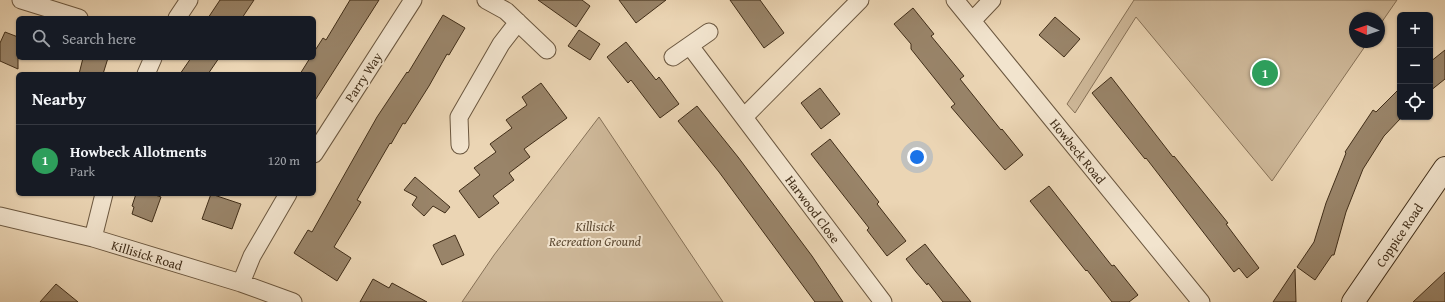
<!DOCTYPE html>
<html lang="en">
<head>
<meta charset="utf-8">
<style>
	body { margin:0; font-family:"Gentium Book Plus",serif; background:#20242c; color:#f1f3f6 }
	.controls { position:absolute; right:12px; top:12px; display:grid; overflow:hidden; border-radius:6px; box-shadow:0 1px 3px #0004 }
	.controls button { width:36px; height:36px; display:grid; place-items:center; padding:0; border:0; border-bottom:1px solid #363941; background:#171b24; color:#f1f3f6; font:20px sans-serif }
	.compass { position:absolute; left:1349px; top:12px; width:36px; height:36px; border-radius:50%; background:#171b24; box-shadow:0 1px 3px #0004; rotate:272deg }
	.you { position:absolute; left:917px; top:157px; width:14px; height:14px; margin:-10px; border:3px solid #fff; border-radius:50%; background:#1a73e8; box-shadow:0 0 0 6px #1a73e833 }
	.badge { display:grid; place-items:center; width:26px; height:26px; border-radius:50%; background:#2563eb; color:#fff; font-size:13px; font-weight:700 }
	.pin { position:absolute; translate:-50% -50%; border:2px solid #fff; box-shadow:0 1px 4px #0006 }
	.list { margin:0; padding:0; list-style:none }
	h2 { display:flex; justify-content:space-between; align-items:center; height:52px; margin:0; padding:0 16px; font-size:17px }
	h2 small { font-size:13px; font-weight:400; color:#9ea1a6 }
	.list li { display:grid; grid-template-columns:26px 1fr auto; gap:12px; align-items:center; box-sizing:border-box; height:72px; padding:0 16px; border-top:1px solid #363941 }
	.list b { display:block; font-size:15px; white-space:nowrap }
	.list p { margin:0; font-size:13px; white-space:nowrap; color:#9ea1a6 }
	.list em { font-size:13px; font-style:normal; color:#9ea1a6 }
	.icon { flex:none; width:22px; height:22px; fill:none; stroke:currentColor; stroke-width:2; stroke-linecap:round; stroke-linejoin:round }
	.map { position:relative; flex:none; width:1445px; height:302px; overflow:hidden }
	.search { position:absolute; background:#171b24; box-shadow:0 1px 3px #0004; left:16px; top:16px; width:300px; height:44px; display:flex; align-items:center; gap:10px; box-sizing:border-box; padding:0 14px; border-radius:6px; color:#9ea1a6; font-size:15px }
	.panel { position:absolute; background:#171b24; box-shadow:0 1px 3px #0004; left:16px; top:72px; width:300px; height:124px; border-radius:6px }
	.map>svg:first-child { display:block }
	.green { fill:#ceb899; stroke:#877258 }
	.building { fill:#998469; stroke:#402d18 }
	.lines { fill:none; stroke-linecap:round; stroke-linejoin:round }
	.street-casing { stroke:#6b573f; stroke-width:19 }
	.secondary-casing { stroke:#402d18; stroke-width:24 }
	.street { stroke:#f2e4ce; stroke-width:17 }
	.secondary { stroke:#f2e4ce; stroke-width:22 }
	.labels { text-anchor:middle; stroke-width:4; stroke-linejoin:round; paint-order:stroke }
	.street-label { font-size:13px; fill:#402d18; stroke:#f2e4ce }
	.park-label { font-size:13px; font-style:italic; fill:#5c4932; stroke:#f2e4ce }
</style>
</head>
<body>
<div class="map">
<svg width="1445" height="302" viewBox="0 0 1445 302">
	<rect width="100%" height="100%" fill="#ebd5b4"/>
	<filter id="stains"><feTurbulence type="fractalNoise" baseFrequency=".005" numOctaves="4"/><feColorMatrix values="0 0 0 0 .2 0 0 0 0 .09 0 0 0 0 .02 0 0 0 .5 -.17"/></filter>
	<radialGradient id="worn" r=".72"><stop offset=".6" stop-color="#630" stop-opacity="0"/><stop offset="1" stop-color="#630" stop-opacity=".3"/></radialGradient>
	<path class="green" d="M1134,0H1397L1379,26V18H1355V42H1368L1272,181L1136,17L1075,113L1067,104Z
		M599,117L723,302H462L494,255Z"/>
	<path class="building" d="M220,0H254L242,18H208Z
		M350,0H379L314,102V74H300L310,58H314V52L323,38L326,40Z
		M538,0H582L590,6L576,27Z
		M619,0H666L636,23Z
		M730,0H760L784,33L764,48Z
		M913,8L934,34L931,36L964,76L960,79L1001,130L1002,129L1023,155L1005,170L951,107L955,104L911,49V44L894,24Z
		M443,15L465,28L449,55L447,54L429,86L405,124L403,123L391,144L390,143L357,200L361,202L334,247L351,258L337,281L294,253L308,230L312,232L377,117L407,72L408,73Z
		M1055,17L1080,39L1064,57L1039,35Z
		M579,30L600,44L590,60L568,46Z
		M5,32L18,37V69L0,61V43Z
		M626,42L656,80L659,77L679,104L660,118L631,80L628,83L607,57Z
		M1445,50V79L1430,91V62Z
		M83,58H108L103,74H79Z
		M191,58H219L208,74H180Z
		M1111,77L1173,157L1174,156L1228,223L1226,224L1259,268L1247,278L1239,268L1234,272L1146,158L1145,159L1092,93Z
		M541,83L567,118L524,149L530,157L509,173L514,180L493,196L499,203L479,218L459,191L480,175L474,168L496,152L490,144L512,128L506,120L527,105L522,97Z
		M820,88L840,114L821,129L801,103Z
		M1400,88V119L1384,136L1363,169L1346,212L1334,255H1332L1315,280L1297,267L1314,242L1326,203L1346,153L1345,152L1373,110L1376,112Z
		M697,106L738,157L812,256L843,302H815L719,172L678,121Z
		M830,139L879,202L877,204L906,241L887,256L867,230L869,228L811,154Z
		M415,177L450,207L445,213L433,206L424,216L412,205L417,197L404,190Z
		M1049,186L1112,266L1114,265L1138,295L1129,302H1112L1087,270L1086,271L1030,201Z
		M136,194H152L161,197L152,222L132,214L134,207L132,206Z
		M211,194L241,204L232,229L202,219Z
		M455,235L464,255L442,265L433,245Z
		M925,244L935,257L971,302H943L928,283L927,285L916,272L906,259Z
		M1295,269L1296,302H1273Z
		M1445,272V302H1413Z
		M373,279L389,288L392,283L427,302H360Z
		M56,284L78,302H40Z"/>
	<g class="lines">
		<defs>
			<path id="street" d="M21,0L79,18
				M486,0L506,11L547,50
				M955,0L1201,302
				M177,18L189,0
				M972,21L992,0
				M690,46L883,302
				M673,57L709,32
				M146,74L153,58
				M744,117L860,0
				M460,145L459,117L501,44L518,22
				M314,154L413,0
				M0,216L93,238L241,283L293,302
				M93,238L104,194
				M241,283L252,256L288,194"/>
			<path id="secondary" d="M1353,302L1445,168"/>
		</defs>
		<use href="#street" class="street-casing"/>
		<use href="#secondary" class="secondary-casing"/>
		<use href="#street" class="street"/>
		<use href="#secondary" class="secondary"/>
	</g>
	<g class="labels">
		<g class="street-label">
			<text transform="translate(363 77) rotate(-57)" y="5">Parry Way</text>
			<text transform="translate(1078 151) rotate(51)" y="5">Howbeck Road</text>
			<text transform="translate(813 209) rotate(53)" y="5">Harwood Close</text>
			<text transform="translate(1399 235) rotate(-56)" y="5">Coppice Road</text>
			<text transform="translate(147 255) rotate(17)" y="5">Killisick Road</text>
		</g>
		<g class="park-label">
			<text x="595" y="231">Killisick<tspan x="595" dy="15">Recreation Ground</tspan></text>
		</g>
	</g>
	<rect width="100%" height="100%" filter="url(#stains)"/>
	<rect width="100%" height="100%" fill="url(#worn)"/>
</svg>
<div class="controls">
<button>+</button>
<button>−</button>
<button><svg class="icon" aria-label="locate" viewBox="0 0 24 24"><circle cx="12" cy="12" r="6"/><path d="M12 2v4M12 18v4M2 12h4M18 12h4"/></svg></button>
</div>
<svg class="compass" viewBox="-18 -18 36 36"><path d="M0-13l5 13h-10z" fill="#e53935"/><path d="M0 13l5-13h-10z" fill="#9ea1a6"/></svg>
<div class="you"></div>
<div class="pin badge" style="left:1265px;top:73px;background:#2e9e5b">1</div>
<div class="search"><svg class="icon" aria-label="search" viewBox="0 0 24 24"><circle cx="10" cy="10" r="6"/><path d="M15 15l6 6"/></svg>Search here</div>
<section class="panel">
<h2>Nearby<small></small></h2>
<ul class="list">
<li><span class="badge" style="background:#2e9e5b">1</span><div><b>Howbeck Allotments</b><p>Park</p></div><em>120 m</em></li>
</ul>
</section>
</div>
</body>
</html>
